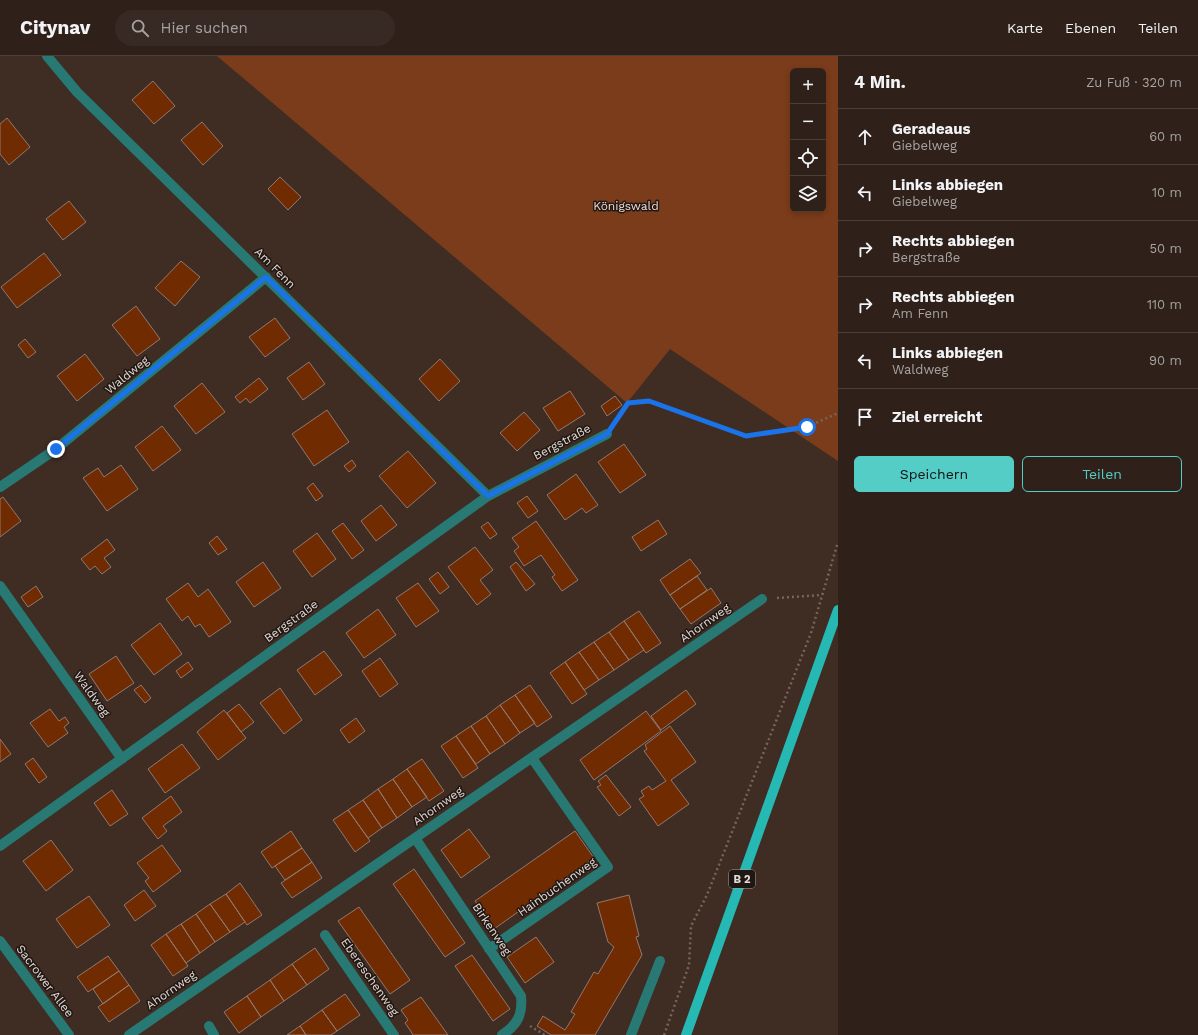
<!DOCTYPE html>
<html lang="de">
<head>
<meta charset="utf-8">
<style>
	body { margin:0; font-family:"Work Sans",sans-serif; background:#372923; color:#f1f3f6 }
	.controls { position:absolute; right:12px; top:12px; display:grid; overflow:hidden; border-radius:6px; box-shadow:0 2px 6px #0003 }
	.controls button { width:36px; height:36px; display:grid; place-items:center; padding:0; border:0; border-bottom:1px solid #4a3e39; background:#2f211a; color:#f1f3f6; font:20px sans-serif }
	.stop { position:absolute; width:12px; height:12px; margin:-9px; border:3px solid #1a73e8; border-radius:50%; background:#fff }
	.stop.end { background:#1a73e8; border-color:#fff; box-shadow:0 1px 4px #0008 }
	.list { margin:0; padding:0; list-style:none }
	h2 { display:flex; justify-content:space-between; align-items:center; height:52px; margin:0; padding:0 16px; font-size:17px }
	h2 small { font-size:13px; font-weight:400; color:#a7a3a2 }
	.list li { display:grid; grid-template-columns:26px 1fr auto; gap:12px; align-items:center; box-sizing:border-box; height:56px; padding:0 16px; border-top:1px solid #4a3e39 }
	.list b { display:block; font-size:15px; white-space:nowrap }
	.list p { margin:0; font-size:13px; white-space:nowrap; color:#a7a3a2 }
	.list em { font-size:13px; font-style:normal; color:#a7a3a2 }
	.actions { display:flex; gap:8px; padding:12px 16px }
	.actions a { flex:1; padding:9px 0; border:1px solid #54cdc7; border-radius:6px; text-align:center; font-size:14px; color:#54cdc7 }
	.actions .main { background:#54cdc7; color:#111 }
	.icon { flex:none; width:22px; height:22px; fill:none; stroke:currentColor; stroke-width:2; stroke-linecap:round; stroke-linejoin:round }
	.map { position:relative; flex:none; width:838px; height:979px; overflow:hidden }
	header { display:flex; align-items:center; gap:24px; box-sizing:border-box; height:56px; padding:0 20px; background:#2f211a; border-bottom:1px solid #4a3e39 }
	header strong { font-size:19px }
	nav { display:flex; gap:22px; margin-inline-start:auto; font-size:14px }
	.search { width:280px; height:36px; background:#372923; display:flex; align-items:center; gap:10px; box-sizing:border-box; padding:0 14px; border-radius:22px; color:#a7a3a2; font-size:15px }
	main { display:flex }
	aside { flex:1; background:#2f211a }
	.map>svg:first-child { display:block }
	.green { fill:#7a3c1b; fill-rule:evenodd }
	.building { fill:#712b00; stroke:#90796f }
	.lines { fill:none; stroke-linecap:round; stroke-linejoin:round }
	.path { stroke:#76655d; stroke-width:2.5; stroke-dasharray:2 3; stroke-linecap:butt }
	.minor { stroke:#287874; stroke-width:10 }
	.major { stroke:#26b9b3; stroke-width:10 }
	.route { stroke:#1a73e8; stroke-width:5 }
	.labels { text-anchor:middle; stroke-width:3; stroke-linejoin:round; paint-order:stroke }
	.shield { fill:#1f1713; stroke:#aa9f9a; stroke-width:1 }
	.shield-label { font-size:11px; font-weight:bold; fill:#e6d9d4 }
	.park-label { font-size:12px; fill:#f1dbd1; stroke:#1f1713 }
	.street-label { font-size:12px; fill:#e6d9d4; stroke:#1f1713 }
</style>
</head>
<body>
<header>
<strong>Citynav</strong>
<div class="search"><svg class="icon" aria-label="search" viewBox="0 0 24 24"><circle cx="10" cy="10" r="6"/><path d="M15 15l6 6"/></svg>Hier suchen</div>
<nav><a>Karte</a><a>Ebenen</a><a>Teilen</a></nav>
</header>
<main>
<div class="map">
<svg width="838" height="979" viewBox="0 0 838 979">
	<rect width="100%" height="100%" fill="#3f2c23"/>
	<path class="green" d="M217,0H838V405L670,293L627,347ZM793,15H823V153H793Z"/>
	<path class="building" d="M153,25L175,50L154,68L132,44Z
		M7,62L30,91L9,109L0,98V68Z
		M202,66L223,90L203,109L181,84Z
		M280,121L301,141L288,154L268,133Z
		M69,145L86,166L63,184L46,163Z
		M44,197L61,219L17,252L1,231Z
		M181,205L200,221L175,250L155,232Z
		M136,250L160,283L137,300L112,269Z
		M275,262L290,282L265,301L249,281Z
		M25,283L36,296L28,302L18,289Z
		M85,298L104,323L77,345L57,320Z
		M440,303L460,325L439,345L419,323Z
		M309,306L325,328L303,344L287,322Z
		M259,322L268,333L250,347L246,342L240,347L235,341Z
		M202,327L225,356L196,378L174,350Z
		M570,335L585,358L558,375L543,352Z
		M615,340L622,349L607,360L601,350Z
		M327,354L349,386L314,410L292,378Z
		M524,356L540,374L517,395L500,377Z
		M162,370L181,394L153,415L135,391Z
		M624,388L646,419L620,437L598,406Z
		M408,395L436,427L407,452L379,420Z
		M352,404L356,410L349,416L344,410Z
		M121,409L138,433L107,455L83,422L98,412L104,421Z
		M576,418L598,449L586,457L582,452L565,464L547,439Z
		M313,427L323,440L316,445L307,432Z
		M527,440L538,455L528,462L517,447Z
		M3,441L21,465L0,481V443Z
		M381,449L397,469L376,485L361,465Z
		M658,464L667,478L641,495L632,481Z
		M536,465L578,524L562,535L552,521L555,519L541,499L524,510L514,495L519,491L512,482Z
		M488,466L497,478L490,483L481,471Z
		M343,467L364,494L352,503L332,475Z
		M317,477L336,503L312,521L293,495Z
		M217,480L227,493L218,499L209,487Z
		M107,483L115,494L104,502L111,511L102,518L95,510L90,514L81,503Z
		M475,491L493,514L480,524L491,538L477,549L448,511Z
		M690,503L701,517L670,539L660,524Z
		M263,506L281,532L254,551L236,526Z
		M516,506L535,528L526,535L510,511Z
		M438,516L449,531L440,538L429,523Z
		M697,520L707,534L680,553L670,539Z
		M188,527L198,541L208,533L231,566L209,581L200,568L195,571L188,560L182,565L166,543Z
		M418,527L439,555L416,571L396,542Z
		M36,530L43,541L28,551L21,541Z
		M711,532L721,547L691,568L680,553Z
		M378,553L396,579L364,602L346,577Z
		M639,555L661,587L646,597L624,565Z
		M624,565L644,594L629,604L609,576Z
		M160,567L182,598L154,619L131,589Z
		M609,576L629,604L614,614L594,586Z
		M594,586L614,614L599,624L579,596Z
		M324,595L342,619L315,639L297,614Z
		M579,596L599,624L584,634L565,606Z
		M116,600L134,627L107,645L89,618Z
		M380,602L398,628L380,641L362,615Z
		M188,606L193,613L181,622L176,615Z
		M565,606L587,638L572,648L550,617Z
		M141,629L151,642L145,647L134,634Z
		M530,629L552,661L537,671L515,639Z
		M280,632L302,664L284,678L260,647Z
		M686,634L696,648L661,674L651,660Z
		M515,639L535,667L520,677L500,649Z
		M239,648L254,666L241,676L227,657Z
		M500,649L520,677L505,688L486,660Z
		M50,653L59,665L65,661L69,667L64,671L68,677L48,691L30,667Z
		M224,654L246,682L218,704L197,676Z
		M646,655L661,675L594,724L580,704Z
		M486,660L505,688L490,698L471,670Z
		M356,662L365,675L349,687L340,674Z
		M471,670L490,698L476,708L456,680Z
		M670,670L696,706L671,724L689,748L658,770L639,743L644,740L641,735L649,730L652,734L666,725L644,695L647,693L645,689Z
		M456,680L478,712L463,722L441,690Z
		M0,683L11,698L0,706Z
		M182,688L200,712L165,737L148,713Z
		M33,702L47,721L39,727L25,708Z
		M422,703L444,735L429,745L407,713Z
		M407,713L427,741L412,751L393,723Z
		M606,719L631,751L619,760L597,731L601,729L598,725Z
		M393,723L412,751L397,762L378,733Z
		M378,733L397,762L382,772L363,744Z
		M112,734L128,758L110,770L94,747Z
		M171,740L182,756L163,770L167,775L158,783L142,762Z
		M363,744L382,772L368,782L348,754Z
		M348,754L370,785L355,796L333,764Z
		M469,773L490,801L461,822L441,794Z
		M291,775L302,792L272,812L261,796Z
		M575,775L594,802L494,873L475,845Z
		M51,784L73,814L46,835L23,805Z
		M162,789L181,815L153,836L145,825L149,822L137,807Z
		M302,792L312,806L285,824L275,810Z
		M312,806L322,822L292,842L281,827Z
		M414,813L465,887L445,901L393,828Z
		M240,827L262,859L247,869L226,838Z
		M144,834L156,850L135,865L124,849Z
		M226,838L245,866L230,876L210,848Z
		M629,839L639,880L636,881L642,899L595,979H551L537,970L543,960L565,974L575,958L571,956L594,916L598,918L614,891L608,886L597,847Z
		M89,840L110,869L77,892L56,863Z
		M210,848L230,876L215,886L196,858Z
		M359,851L410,924L390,938L338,865Z
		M196,858L215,886L200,897L181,868Z
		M181,868L200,897L186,907L166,878Z
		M166,878L188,910L173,920L151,889Z
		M536,881L554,906L525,927L507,901Z
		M315,892L329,913L307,929L292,908Z
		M472,899L510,953L493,965L455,910Z
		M108,900L119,915L88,936L77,921Z
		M292,908L307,929L284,945L270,924Z
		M119,915L129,929L103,948L93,933Z
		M270,924L284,945L261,961L247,940Z
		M129,929L140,945L109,966L98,951Z
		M345,938L360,959L337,975L322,954Z
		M247,940L261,961L239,977L224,956Z
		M421,941L448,979H413L410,974L405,967L408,964L401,954Z
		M322,954L337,975L331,979H306L300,970Z
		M300,970L306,979H287Z"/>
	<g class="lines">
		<path class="path" d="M615,366L627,347L649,345L746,381L807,371L838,357
			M777,542L822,539
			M530,970L545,979
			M664,979L689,909L691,870L707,839L811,577L838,486"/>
		<path class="minor" d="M47,0L77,36L488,440
			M0,431L56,393L266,221
			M0,530L122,703
			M415,782L521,940C523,959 517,969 502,979
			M0,790L488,440L607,378
			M325,879L394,979
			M0,885L69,979
			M489,893L608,811L532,702
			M209,970L214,979
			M129,979L762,543
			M631,979L660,905"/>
		<path class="major" d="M686,979L838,554"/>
	</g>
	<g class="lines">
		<path class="route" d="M56,393L266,221L488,440L607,378L628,347L649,345L746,380L807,371"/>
	</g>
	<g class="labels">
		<rect class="shield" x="729" y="814" width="26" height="18" rx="3"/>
		<g class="shield-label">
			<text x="742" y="827">B 2</text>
		</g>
		<g class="park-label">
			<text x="626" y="154">Königswald</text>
		</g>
		<g class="street-label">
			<text transform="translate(275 212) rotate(45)" y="4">Am Fenn</text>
			<text transform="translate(127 319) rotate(-39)" y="4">Waldweg</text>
			<text transform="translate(562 386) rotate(-28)" y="4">Bergstraße</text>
			<text transform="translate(291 565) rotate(-36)" y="4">Bergstraße</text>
			<text transform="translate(705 567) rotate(-35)" y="4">Ahornweg</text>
			<text transform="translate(92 638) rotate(54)" y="4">Waldweg</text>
			<text transform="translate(438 750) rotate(-35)" y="4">Ahornweg</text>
			<text transform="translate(557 831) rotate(-35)" y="4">Hainbuchenweg</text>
			<text transform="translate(492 873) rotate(56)" y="4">Birkenweg</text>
			<text transform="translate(370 921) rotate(55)" y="4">Ebereschenweg</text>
			<text transform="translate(45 925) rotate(53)" y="4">Sacrower Allee</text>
			<text transform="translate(171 934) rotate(-35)" y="4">Ahornweg</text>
		</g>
	</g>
</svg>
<div class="controls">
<button>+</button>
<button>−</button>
<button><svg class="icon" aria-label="locate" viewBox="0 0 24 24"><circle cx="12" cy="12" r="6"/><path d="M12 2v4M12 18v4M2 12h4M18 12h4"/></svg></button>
<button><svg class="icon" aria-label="layers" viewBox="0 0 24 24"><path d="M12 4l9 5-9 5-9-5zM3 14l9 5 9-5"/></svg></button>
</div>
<div class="stop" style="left:807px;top:371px"></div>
<div class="stop end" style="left:56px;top:393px"></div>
</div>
<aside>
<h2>4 Min.<small>Zu Fuß · 320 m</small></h2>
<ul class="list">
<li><svg class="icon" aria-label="ahead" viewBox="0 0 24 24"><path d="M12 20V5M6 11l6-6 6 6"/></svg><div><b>Geradeaus</b><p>Giebelweg</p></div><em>60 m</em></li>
<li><svg class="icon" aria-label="left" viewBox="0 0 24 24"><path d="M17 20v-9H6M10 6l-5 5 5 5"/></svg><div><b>Links abbiegen</b><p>Giebelweg</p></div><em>10 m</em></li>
<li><svg class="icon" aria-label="right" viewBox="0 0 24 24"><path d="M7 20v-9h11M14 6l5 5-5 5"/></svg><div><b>Rechts abbiegen</b><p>Bergstraße</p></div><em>50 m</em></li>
<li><svg class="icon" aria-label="right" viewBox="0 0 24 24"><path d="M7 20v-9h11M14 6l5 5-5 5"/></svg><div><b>Rechts abbiegen</b><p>Am Fenn</p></div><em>110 m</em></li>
<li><svg class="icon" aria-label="left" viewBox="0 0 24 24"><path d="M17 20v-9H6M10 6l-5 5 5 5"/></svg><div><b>Links abbiegen</b><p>Waldweg</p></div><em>90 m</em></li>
<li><svg class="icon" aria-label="arrive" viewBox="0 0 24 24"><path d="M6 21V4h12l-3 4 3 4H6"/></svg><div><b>Ziel erreicht</b></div></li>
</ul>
<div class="actions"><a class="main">Speichern</a><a>Teilen</a></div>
</aside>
</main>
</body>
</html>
